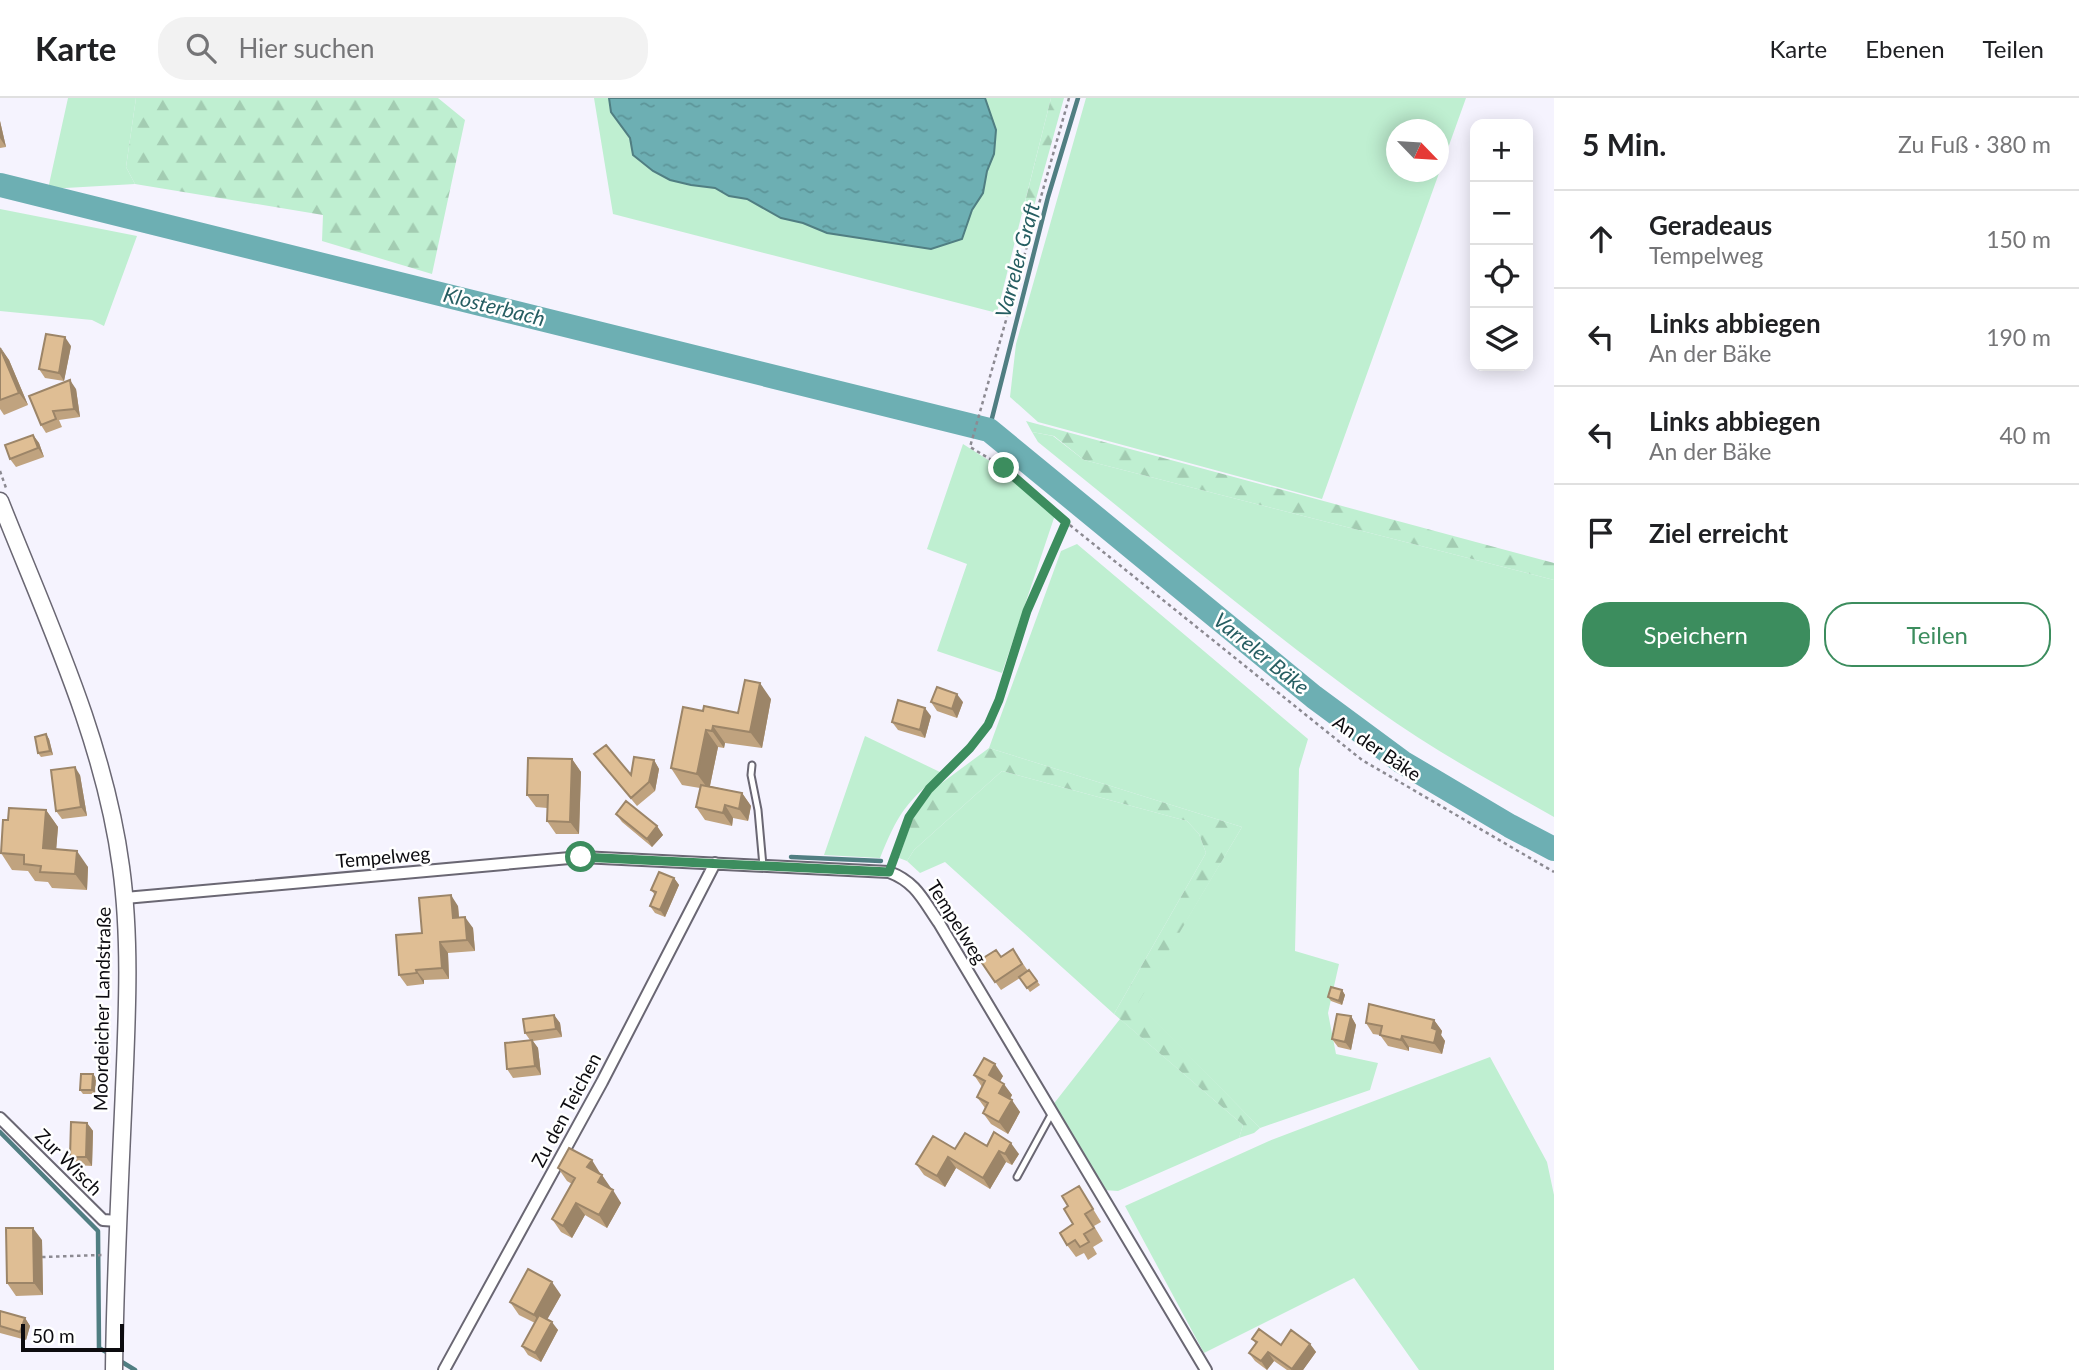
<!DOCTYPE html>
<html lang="de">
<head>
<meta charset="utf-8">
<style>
	body { margin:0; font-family:Lato,sans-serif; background:#f2f2f2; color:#202124 }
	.controls { position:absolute; right:21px; top:21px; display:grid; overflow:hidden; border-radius:14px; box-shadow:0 4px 18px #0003 }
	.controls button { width:63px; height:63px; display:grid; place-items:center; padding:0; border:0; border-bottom:2px solid #e0e0e0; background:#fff; color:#202124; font:35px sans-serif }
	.compass { position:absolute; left:1386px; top:21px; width:63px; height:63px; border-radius:50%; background:#fff; box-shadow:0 4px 18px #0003; rotate:115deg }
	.scale { position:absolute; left:21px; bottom:18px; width:103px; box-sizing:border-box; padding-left:7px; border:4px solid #0c0b0f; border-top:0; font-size:19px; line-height:24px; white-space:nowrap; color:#0c0b0f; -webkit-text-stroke:5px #fff; paint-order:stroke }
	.stop { position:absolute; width:21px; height:21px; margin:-16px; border:5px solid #3c8d5e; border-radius:50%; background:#fff }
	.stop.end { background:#3c8d5e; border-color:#fff; box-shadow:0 2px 7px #0008 }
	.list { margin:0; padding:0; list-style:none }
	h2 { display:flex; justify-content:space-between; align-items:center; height:91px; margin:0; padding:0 28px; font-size:30px }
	h2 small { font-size:23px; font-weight:400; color:#757577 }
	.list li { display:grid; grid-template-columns:46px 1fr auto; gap:21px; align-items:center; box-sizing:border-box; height:98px; padding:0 28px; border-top:2px solid #e0e0e0 }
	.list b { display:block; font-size:26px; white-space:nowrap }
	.list p { margin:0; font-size:23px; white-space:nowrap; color:#757577 }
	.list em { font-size:23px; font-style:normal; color:#757577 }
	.actions { display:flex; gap:14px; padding:21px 28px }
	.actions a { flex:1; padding:16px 0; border:2px solid #3c8d5e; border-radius:28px; text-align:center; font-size:24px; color:#3c8d5e }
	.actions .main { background:#3c8d5e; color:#fff }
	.icon { flex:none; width:38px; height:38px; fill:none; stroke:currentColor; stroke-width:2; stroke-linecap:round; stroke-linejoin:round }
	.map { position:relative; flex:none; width:1554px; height:1272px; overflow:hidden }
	header { display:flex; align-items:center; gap:42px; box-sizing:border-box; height:98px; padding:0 35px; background:#fff; border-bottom:2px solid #e0e0e0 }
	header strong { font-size:33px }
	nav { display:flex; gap:38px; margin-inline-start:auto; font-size:24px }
	.search { width:490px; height:63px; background:#f2f2f2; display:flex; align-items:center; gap:18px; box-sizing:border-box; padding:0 24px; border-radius:28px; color:#757577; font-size:26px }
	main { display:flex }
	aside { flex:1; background:#fff }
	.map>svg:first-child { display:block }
	.green { fill:#bfefd1; fill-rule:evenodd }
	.forest { fill:url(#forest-firs) }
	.water { fill:url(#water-ripples); stroke:#507e82; stroke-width:2 }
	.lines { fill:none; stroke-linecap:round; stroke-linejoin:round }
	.stream { stroke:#507e82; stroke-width:4.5 }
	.river { stroke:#6dafb3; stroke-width:24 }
	.service-casing { stroke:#6a6773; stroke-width:9 }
	.minor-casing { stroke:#6a6773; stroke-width:14 }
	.secondary-casing { stroke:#6a6773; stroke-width:19 }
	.path { stroke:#8c8a92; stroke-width:2.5; stroke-dasharray:3.5 3.5; stroke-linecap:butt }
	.service { stroke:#fff; stroke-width:5 }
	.minor { stroke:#fff; stroke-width:10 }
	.secondary { stroke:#fff; stroke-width:16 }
	.wall { fill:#c0a37f }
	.shaded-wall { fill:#9c8568 }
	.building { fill:#dfbe94; stroke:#9c8568; stroke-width:2 }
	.route { stroke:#3c8d5e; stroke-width:9 }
	.labels { text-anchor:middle; stroke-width:5; stroke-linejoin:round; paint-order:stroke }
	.street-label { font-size:19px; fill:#0c0b0f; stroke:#fff }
	.water-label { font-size:21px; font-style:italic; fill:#265e62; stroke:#fff }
</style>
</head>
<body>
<header>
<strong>Karte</strong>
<div class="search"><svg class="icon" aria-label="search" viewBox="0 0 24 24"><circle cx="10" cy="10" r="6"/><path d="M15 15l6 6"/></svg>Hier suchen</div>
<nav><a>Karte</a><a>Ebenen</a><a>Teilen</a></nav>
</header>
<main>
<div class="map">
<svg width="1554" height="1272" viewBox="0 0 1554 1272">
	<defs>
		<pattern id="forest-firs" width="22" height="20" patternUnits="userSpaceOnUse" patternTransform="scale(1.75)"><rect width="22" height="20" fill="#bfefd1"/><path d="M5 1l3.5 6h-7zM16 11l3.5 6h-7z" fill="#a3ccb2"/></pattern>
		<pattern id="water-ripples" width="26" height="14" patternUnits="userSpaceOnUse" patternTransform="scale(1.75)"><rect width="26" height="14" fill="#6dafb3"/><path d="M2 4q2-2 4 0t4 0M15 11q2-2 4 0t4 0" fill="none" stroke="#5d9599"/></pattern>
	</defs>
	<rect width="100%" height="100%" fill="#f5f3fe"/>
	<path class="green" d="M68,0H136L126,69L135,86L48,91Z
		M594,0H609L611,14L630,40L633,57L653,73L670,82L691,87L715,90L729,98L747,101L781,120L803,125L827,135L962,141L972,112L983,95L987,73L994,56L996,33L985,0H1051L997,215L613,116Z
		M1086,0H1466L1322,401L1038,324L1010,299L1016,246ZM1396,32H1438V74H1396Z
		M0,111L137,138L104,228L92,222L0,213Z
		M1032,334L1053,338L1084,362L1554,482V719C1494,685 1433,652 1376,611C1260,527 1150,434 1038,344Z
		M963,346L1004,372L1055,417L1002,575L937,553L967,466L927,451Z
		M1077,446L1308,641L1299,671L1295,853L1339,866L1328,915L1336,956L1378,965L1370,992L1260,1030L1137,905L1242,729L989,650L1061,453Z
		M865,638L942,675C906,703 897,718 880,760L824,757Z
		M1002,673L1187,723L1199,736L1206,755L1114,916L945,764L920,775L907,763L914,752Z
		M1120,921L1243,1027L1239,1040L1118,1093L1103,1092L1052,1008Z
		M1490,959L1547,1064L1554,1097V1272H1419L1354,1180L1204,1255L1125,1108L1269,1043Z"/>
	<path class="forest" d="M136,0H438L465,22L432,176L322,143L323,117L135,86L126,69Z
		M1051,0H1064L1033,112L1022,116Z
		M1026,323L1554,465V482L1084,362L1054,338L1032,334Z
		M989,650L1242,729L1138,905L1260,1030L1254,1035L1239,1040L1243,1027L1114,916L1206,755L1199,736L1187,723L1002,673L914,752L907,763L899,760L912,722L935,690Z"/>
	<path class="water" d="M609,0H985L996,32L994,56L987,73L983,95L972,112L962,141L931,151L827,135L803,125L781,120L747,101L729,98L715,90L691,87L670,82L653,73L633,57L630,40L611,14Z"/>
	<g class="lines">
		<path class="stream" d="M989,332L1048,99L1078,0
			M791,759L881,763
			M0,1034L98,1133L99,1250L110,1256
			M117,1261L135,1272"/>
		<path class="river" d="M0,87L989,332L1314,599L1402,664L1510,728L1554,751"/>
		<defs>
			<path id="service" d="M752,667L751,677L758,712L763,768
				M1017,1079L1052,1015"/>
			<path id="minor" d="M125,800L581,759L889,774C916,784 923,802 939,825L1206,1272
				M0,1020L103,1122L118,1123
				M444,1272L602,984L715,765"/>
			<path id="secondary" d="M0,403C47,522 104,641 121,769C131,842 127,918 124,991C120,1085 115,1178 114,1272"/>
		</defs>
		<use href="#service" class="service-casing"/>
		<use href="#minor" class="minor-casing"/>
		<use href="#secondary" class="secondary-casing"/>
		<path class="path" d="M1069,0L970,349L1005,370L1066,424L1362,662L1554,774
			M0,373L6,390
			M893,764L909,719L929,691L970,650L988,627L999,602L1027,513L1065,426
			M42,1159L102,1157"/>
		<use href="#service" class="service"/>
		<use href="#minor" class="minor"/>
		<use href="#secondary" class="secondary"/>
	</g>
	<path class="wall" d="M0,23L6,49L0,50Z
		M71,248L64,283L45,280L39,271Z
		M0,250L9,262L28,307L4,317L0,311Z
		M76,291L80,319L59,322L62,329L46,335L41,327Z
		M33,337L39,345L44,359L16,369L10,361Z
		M771,601L762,650L725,645L724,650L718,649L710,688L742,695L751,708L748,723L733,720L732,728L705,722L696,709L700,690L682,687L671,670L703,613L738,615Z
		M931,604H963L957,620L937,613Z
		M931,618L925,640L898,632L892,624Z
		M46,636L49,641L53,657L41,659L38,655Z
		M594,656L631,677L654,662L659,671L655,693L637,708Z
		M572,661L581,674L579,736H556L547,723V710L536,709L527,697Z
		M80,677L87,718L62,721L56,713Z
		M46,712L58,729L56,751L88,769L87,792L52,790L48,784L35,783L28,773L12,772L1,755L8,722Z
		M616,716L657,728L663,737L652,749L622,724Z
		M674,780L679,787L665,819L655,815L650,808L655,797L651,792Z
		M458,808L459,820L473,830L475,853L448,855L449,881L424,882V886L407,888L399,877L422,835Z
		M1013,851L1028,873L1029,872L1040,887L1030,894L1020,880L1001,892L980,862L1001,859Z
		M1342,892L1345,897L1342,907L1331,903L1328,899Z
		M554,917L560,925L562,939L533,943L538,950L541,977L513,980L507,971L530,942L525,935Z
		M1351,918L1356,927L1351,952L1338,949L1332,941Z
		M1434,922L1442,933L1441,937L1445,943L1442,956L1409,949V953L1388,948L1380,937L1373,936L1366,925Z
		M93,976L96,980L95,996H83L80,992Z
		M974,977L1003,978L1000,983L1012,997L1010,1001L1020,1014L1008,1036L991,1026L983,1015L985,1010L977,999L982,989Z
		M87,1025L93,1033L92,1068L76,1067L70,1059Z
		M987,1048L1019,1056L1012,1067L1006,1064L990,1091L956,1070L945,1089L924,1077L916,1066L955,1051Z
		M558,1070L600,1075V1076L602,1077L610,1091L621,1105L607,1130L585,1117L572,1140L561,1134L552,1121L572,1086L567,1083Z
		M1079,1088L1101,1124L1094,1128L1103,1143L1093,1149L1097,1156L1088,1162L1084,1155L1076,1159L1067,1147L1073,1126L1068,1108Z
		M42,1142L43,1197L16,1198L7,1185Z
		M561,1197L547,1221L558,1232L541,1264L528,1257L522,1248L535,1225L519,1217L510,1204Z
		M0,1213L25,1220L30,1228L26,1242L0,1235Z
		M1252,1241L1281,1247L1310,1246L1316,1254L1303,1272H1287L1274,1263L1267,1272L1255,1263L1249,1255L1256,1246Z"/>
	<path class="shaded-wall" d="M0,23L6,49L0,40Z
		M65,239L71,248L64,283L59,275Z
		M1,250L9,262L28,307L19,295Z
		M70,282L76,291L80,319L74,311Z
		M33,337L39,345L44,359L38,350Z
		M760,585L771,601L762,650L750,634Z
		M957,596L963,604L957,620L952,611Z
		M925,610L931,618L925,640L920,632Z
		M713,628L725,645L724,650L712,633Z
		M706,632L718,649L709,692L697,676Z
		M46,636L49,641L53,657L50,653Z
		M572,661L581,674L579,736L570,724Z
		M654,662L659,671L655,693L649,684Z
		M75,669L80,677L87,718L81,709Z
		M742,695L751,708L748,723L739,711Z
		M725,707L733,720L732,728L723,715Z
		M46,712L58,729L55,767L43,750Z
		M657,728L663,737L652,749L647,741Z
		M77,753L88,769L87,792L75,776Z
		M674,780L679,787L665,819L660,812Z
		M451,797L458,808L460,831L453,820Z
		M465,819L473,830L475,853L467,842Z
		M440,844L448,855L449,881L442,870Z
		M416,872L424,882V886L417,875Z
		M1342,892L1345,897L1342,907L1339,903Z
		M554,917L560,925L562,939L556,931Z
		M1351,918L1356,927L1351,952L1345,944Z
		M1434,922L1442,933L1441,937L1445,943L1442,956L1434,945L1432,930Z
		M1402,938L1409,949V953L1401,942Z
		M532,942L538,950L541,977L535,968Z
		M995,966L1003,978L997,989L989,977Z
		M93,976L96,980L95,996L92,992Z
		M1004,986L1012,997L1007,1006L999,995Z
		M1012,1002L1020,1014L1008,1036L999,1024Z
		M87,1025L93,1033L92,1068L86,1059Z
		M1011,1045L1019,1056L1012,1067L1005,1056Z
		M999,1053L1006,1064L990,1091L983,1080Z
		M948,1059L956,1070L945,1089L937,1078Z
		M592,1062L600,1075L596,1082L587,1069Z
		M602,1077L611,1090L607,1097L598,1084Z
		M613,1092L621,1105L607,1130L599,1117Z
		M576,1105L585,1117L572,1140L563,1128Z
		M33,1130L42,1142L43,1197L34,1185Z
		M552,1184L561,1197L543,1229L534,1217Z
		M25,1220L30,1228L26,1242L20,1234Z
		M552,1224L558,1232L541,1264L535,1255Z
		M1310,1246L1316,1254L1303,1272H1293L1292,1271Z
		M1268,1254L1274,1263L1267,1272L1261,1263Z"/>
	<path class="building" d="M46,236L65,239L59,275L39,271Z
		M0,250L19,295L0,302Z
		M70,282L74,311L53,313L56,321L41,327L29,298Z
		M33,337L38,350L10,361L5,347Z
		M745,582L760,585L750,634L713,628L712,633L706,632L697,676L671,670L683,609L703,613L704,608L738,615Z
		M937,589L957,596L952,611L931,604Z
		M898,602L925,610L920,632L892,624Z
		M46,636L50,653L38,655L35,639Z
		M606,647L631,677L634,659L654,662L649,684L631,700L594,656Z
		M528,660L572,661L570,724L547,723L548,697H527Z
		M75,669L81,709L56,713L51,672Z
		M701,687L742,695L739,711L725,707L723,715L696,709Z
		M626,703L657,728L647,741L616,716Z
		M9,710L46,712L43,750L77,753L75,776L40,774L41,768L24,766V757L1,755L3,722H8Z
		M659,774L674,780L660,812L650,808L656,794L651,792Z
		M451,797L453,820L465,819L467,842L440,844L442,870L416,872L417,875L399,877L396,837L422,835L419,800Z
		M1013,851L1022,866L995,884L980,862L996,852L1001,859Z
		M1029,872L1037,883L1027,890L1019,879Z
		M1331,889L1342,892L1339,903L1328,899Z
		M1369,906L1434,922L1432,930L1437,932L1434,945L1402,938L1401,942L1380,937L1382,928L1366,925Z
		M1337,916L1351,918L1345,944L1332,941Z
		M554,917L556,931L525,935L523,921Z
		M532,942L535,968L507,971L505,945Z
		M984,960L995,966L989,977L1004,986L999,995L1012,1002L999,1024L983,1015L988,1005L977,999L985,983L974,977Z
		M81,976H93L92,992H80Z
		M71,1024L87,1025L86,1059H70Z
		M994,1034L1011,1045L1005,1056L999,1053L983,1080L948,1059L937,1078L916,1066L933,1038L955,1051L965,1035L987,1048Z
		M569,1050L592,1062L587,1069L602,1077L598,1084L613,1092L599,1117L576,1105L563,1128L552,1121L575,1080L558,1070Z
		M1079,1088L1093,1111L1085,1116L1094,1130L1084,1136L1089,1144L1080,1149L1075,1142L1067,1147L1060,1135L1073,1126L1064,1111L1068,1108L1062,1098Z
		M6,1130H33L34,1185H7Z
		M528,1171L552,1184L534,1217L510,1204Z
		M0,1213L25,1220L20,1234L0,1228Z
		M539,1217L552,1224L535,1255L522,1248Z
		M1259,1231L1281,1247L1291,1232L1310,1246L1292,1271L1268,1254L1261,1263L1249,1255L1257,1244L1252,1241Z"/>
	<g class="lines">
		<path class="route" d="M581,759L889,774L909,719L929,691L970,650L988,627L999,602L1027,513L1066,424L1004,370"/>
	</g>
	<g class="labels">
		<g class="street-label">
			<text transform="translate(1377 650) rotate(34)" y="7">An der Bäke</text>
			<text transform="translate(383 759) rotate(-5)" y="7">Tempelweg</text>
			<text transform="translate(957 824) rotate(58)" y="7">Tempelweg</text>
			<text transform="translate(102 911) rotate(-89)" y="7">Moordeicher Landstraße</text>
			<text transform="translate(566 1012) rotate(-62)" y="7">Zu den Teichen</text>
			<text transform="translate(69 1064) rotate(45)" y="7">Zur Wisch</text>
		</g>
		<g class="water-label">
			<text transform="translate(1018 162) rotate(-75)" y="7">Varreler Graft</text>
			<text transform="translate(494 209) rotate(14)" y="7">Klosterbach</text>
			<text transform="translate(1261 556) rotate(39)" y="7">Varreler Bäke</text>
		</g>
	</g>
</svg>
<div class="controls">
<button>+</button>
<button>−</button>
<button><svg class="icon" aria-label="locate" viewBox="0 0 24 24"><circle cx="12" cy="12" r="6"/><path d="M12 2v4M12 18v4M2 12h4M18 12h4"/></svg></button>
<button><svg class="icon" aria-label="layers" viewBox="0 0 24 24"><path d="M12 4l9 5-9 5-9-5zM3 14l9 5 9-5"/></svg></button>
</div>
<svg class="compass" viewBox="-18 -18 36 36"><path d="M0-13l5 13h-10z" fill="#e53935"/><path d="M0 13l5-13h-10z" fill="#757577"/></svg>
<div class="scale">50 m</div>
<div class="stop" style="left:581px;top:759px"></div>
<div class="stop end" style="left:1004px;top:370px"></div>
</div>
<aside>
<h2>5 Min.<small>Zu Fuß · 380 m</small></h2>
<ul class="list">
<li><svg class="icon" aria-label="ahead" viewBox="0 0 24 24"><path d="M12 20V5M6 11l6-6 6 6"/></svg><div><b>Geradeaus</b><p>Tempelweg</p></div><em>150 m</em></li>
<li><svg class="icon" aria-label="left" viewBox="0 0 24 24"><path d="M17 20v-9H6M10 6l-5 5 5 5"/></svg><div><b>Links abbiegen</b><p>An der Bäke</p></div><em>190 m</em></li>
<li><svg class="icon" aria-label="left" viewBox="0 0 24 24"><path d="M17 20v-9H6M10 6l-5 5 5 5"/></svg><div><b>Links abbiegen</b><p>An der Bäke</p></div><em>40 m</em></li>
<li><svg class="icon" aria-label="arrive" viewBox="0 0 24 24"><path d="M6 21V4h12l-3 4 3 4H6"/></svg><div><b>Ziel erreicht</b></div></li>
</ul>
<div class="actions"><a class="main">Speichern</a><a>Teilen</a></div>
</aside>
</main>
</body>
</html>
